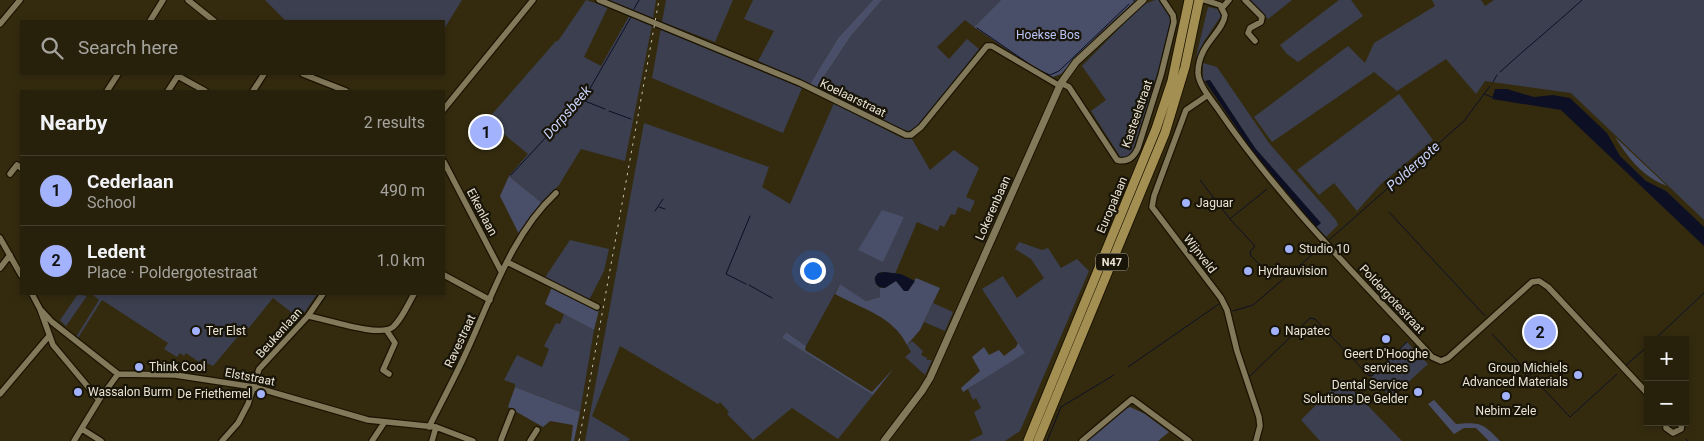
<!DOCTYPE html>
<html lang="en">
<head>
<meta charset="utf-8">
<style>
	body { margin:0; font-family:Roboto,sans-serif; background:#2f2814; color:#f1f3f6 }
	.controls { position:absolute; right:15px; bottom:15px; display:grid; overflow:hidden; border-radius:0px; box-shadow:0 2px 8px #0003 }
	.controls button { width:45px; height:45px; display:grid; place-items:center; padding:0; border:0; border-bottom:1px solid #433e2c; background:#27200b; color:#f1f3f6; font:25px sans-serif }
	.you { position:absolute; left:812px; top:270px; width:18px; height:18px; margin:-12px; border:4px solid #fff; border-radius:50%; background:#1a73e8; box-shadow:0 0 0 8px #1a73e833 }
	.badge { display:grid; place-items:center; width:32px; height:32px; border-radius:50%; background:#a2b2fd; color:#111; font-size:16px; font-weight:700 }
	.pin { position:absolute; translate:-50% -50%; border:2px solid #fff; box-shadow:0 1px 5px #0006 }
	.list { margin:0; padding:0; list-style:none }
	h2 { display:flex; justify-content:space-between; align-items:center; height:65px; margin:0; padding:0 20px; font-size:21px }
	h2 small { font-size:16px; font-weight:400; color:#a4a39d }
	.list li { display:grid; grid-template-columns:32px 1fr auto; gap:15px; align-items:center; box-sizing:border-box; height:70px; padding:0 20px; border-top:1px solid #433e2c }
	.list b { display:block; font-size:19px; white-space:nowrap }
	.list p { margin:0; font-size:16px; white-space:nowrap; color:#a4a39d }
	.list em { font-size:16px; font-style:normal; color:#a4a39d }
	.icon { flex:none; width:28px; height:28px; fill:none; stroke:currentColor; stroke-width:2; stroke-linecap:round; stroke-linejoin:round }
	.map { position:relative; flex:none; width:1704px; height:441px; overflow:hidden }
	.search { position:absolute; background:#27200b; box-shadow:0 2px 8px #0003; left:20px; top:20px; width:425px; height:55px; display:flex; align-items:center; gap:12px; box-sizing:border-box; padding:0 18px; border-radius:0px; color:#a4a39d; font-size:19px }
	.panel { position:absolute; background:#27200b; box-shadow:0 2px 8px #0003; left:20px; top:90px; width:425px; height:205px; border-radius:0px }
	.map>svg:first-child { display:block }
	.green { fill:#3b3f4f }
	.forest { fill:#494f68 }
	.water { fill:#0d1025 }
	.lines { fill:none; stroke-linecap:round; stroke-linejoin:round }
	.stream { stroke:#0d1025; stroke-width:1 }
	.minor-casing { stroke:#1b1300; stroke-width:8 }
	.tertiary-casing { stroke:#1b1300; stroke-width:9 }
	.trunk-casing { stroke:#1b1300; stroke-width:11 }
	.minor { stroke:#82785a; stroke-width:5.5 }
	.tertiary { stroke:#82785a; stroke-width:7 }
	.trunk { stroke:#a38f51; stroke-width:9 }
	.rail { stroke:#c8c2b0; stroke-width:1; stroke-dasharray:2.5 5; stroke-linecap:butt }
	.poi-dot { fill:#a2b2fd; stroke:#181408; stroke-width:2 }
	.labels { text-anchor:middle; stroke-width:4.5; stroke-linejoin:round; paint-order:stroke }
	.shield { fill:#181408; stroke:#aaa697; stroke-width:1 }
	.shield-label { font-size:11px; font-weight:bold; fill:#e9e4d4 }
	.park-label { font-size:12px; fill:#bac6f9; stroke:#181408 }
	.street-label { font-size:12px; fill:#e9e4d4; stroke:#181408 }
	.poi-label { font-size:12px; fill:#e9e4d4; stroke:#181408; text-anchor:start }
	.water-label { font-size:14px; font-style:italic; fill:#c8d2fb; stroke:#181408 }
</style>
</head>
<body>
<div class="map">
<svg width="1704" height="441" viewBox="0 0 1704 441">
	<rect width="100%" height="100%" fill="#342b0f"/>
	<path class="green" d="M265,0H462L444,29V21H286Z
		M586,0L608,7L584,57L601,66L629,16L652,25L625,161L581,149L559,185L542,203L509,176L528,154L487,120L556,41H558Z
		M608,0H656L653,18Z
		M666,0H733L715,42L662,22Z
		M753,0H873L838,38L810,84L758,61L774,31L744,19Z
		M882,0H1001L974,27L965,20L937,47L949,59L967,39L979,49L918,128L908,131L900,129L817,87L851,36Z
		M1155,0H1160C1164,4 1169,10 1171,16C1175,33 1140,129 1133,152L1127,158H1121L1091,111L1106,100L1082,66L1142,5Z
		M1250,0H1292L1268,19Z
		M1339,0H1351L1363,16L1298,62L1287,54L1280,45Z
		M1432,0H1481L1485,6L1494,0H1704V220L1571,93L1485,81L1476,94L1446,59L1397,91L1374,72L1272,142L1254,117L1348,46L1365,63L1374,43L1435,6Z
		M1208,7L1218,9L1221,16L1203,43L1199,59L1196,57Z
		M661,28L802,88L783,133L652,78Z
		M1203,63L1217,67L1269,143L1336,220L1338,225L1326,237L1316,227L1320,223L1255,148L1210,80L1203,81Z
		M1399,94L1433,140L1380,185L1357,211L1334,183L1319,195L1297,170Z
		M834,103L902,138L912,139L930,170L954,150L979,168L966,197L975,201L970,212L958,207L955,215L951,214L944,227L940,225L938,231L917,222L895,274L881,272L875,277L876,284L880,288V297L866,301L840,284L806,346L786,332L782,338L873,395L838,439L792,408L753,440L727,414L729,412L720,402L718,404L620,346L592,416L630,439L628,441H585L644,123L769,167L762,187L790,204Z
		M570,240L609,249L604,271L587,304L544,279Z
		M1019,242L1042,250L1048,248L1061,268L1077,259L1089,271L1020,431L1005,441H969L983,434L974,412L981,408L976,398L973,400L968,389L1024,353L982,289L1003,276L1017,298L1044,278L1031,259L1015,249Z
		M78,294L87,296L66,326L60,320Z
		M92,294H317L300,319L273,298L248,329L245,328L213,366L200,360L199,362L186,353L184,356L180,353L177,357L164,349L168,343L102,300L78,338L76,337L99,300Z
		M933,303L953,312L945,331L924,322Z
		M564,314L594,330L580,412L515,387V384L504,380L517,355L542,367L549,349L544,346L556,323L560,324Z
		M912,341L923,351L921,355L927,358V360H932L925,375L905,357L911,352L907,345Z
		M1407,342L1428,364L1391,398L1371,377Z
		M1342,379L1402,441H1320L1301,420Z"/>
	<path class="forest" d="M873,0H882L851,36L817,87L810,84L838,38Z
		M1001,0H1136L1098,35L1061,74L1053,77L1039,71L974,27Z
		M1615,137L1667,186C1642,176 1629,159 1615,137Z
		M509,176L542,203L520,236L500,196Z
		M882,210L904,217L883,262L858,250Z
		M916,278L940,288L920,330L907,345C893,316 862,309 835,294L840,284L866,301L880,297V288L886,287L895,281L898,282L904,291H908Z
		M552,287L599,310L594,330L545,304Z
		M786,332L806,346L805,350L872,392L894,368L873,395L782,338Z
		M1018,343L1025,353L963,392L961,388L980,371L972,357L984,347L989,355L999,350L1004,356L1016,347Z
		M515,387L580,412L574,441H571L573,425L550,421L543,427L508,407Z
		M1434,400L1456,424C1480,422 1483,423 1500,441H1489L1476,428H1464L1454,434L1428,404Z
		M1130,407L1145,414L1169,432L1158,441H1087L1086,439L1121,410Z"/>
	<path class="water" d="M1210,80L1255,148L1321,223L1316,227L1253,152L1205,81Z
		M1495,89H1507L1534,97L1553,95L1570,98L1607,133L1620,156L1646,181L1666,191L1704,227V246L1561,110L1492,99Z
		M885,272L901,274L915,281L908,291H904L896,281L885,288C878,288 874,284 875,277L878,273Z"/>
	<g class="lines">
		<path class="stream" d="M1134,1V0
			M634,9L639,0
			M977,28L1038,70L1050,75L1059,71L1129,4
			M1500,72C1527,47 1555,25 1582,0
			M1493,82L1497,75
			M1484,94L1492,97
			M582,100L605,109
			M609,111L631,119
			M511,175L588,92L631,17
			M1200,180L1230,219L1255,246L1250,252L1251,256L1272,277
			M659,207L665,209
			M655,211L663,199
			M1389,212L1485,316
			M1231,218L1267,189
			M1329,240L1464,121L1490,86
			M746,284L726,274L750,216
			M749,285L772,298
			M1233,311L1253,305L1320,248
			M1492,334L1570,417L1617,374
			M1654,340L1704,293
			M1626,365L1648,346
			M1128,367L1219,304
			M1249,377L1310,318L1315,319L1368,375L1372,376L1407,342
			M1686,439L1688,441
			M1047,441L1061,407L1114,375"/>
		<defs>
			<path id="minor" d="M188,0L214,21
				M599,0L800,83L906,135H911L921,127L987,46H992L1060,86
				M1204,0L1220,5L1225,15C1223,33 1198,44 1198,73C1199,87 1213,101 1220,112C1281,201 1359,278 1432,357L1441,361L1448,358L1532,282L1539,281L1548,287L1648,394
				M1245,0L1262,17L1261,22L1250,28L1248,33L1255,41
				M1223,7L1229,0
				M150,21L163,0
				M0,24L20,0
				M303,74L346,91
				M178,76L205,91
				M1061,83L1069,87L1117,160C1128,163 1134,157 1138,148L1161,75L1174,22L1173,15L1163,0
				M107,91L118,74
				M168,91L179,74
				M253,91L264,74
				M1208,95L1186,110L1154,196L1152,207L1221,298L1227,310L1237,351L1259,417L1260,426L1256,441
				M444,109L533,0
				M444,162L501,271
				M10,174L17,165L21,168
				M0,238L21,275
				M507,262L597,307
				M0,268L10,255
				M444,275L490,300
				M32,294L40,309L53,345L99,400
				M40,309L52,322L118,374L175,375L254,387L368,420L436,427L473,441
				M308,316C326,319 380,338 393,327C402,319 408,304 414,294
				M387,331L395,343L383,370L389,374
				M0,394L49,336
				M1666,422V428L1673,433L1681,429L1682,422
				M429,427C441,403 454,379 465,355C491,300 510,236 556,193
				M82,429L101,441
				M501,440L512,412
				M74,441L99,400L118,374
				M222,441L238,423L248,404L259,369L308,316L323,294
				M372,441L384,423
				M432,441L436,427
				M530,441L537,430
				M1082,441L1132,399L1189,441"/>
			<path id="tertiary" d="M884,441L922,391L930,378L1061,83L1076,62L1143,0"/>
			<path id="trunk" d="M1028,441L1156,129L1172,81L1189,0
				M1038,441L1165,133L1185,67L1199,0"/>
		</defs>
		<use href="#minor" class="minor-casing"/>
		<use href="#tertiary" class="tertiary-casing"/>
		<use href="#trunk" class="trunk-casing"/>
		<use href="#minor" class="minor"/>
		<use href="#tertiary" class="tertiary"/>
		<use href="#trunk" class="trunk"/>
		<path class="rail" d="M579,441L659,0"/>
	</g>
	<g class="poi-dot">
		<circle cx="1186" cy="203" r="5"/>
		<circle cx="1289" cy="249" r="5"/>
		<circle cx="1248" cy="271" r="5"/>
		<circle cx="196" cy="331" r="5"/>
		<circle cx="1275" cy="331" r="5"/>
		<circle cx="1386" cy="339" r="5"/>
		<circle cx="139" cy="367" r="5"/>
		<circle cx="1578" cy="375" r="5"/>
		<circle cx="78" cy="392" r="5"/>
		<circle cx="1418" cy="392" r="5"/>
		<circle cx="261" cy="394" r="5"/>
		<circle cx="1506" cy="396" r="5"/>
	</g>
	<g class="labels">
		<rect class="shield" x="1096" y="253.5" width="32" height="17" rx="4"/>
		<g class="shield-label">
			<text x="1112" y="266">N47</text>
		</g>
		<g class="park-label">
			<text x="1048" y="39">Hoekse Bos</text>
		</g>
		<g class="street-label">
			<text transform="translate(853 98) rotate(26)" y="4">Koelaarstraat</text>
			<text transform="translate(1137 114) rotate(-71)" y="4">Kasteelstraat</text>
			<text transform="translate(1112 205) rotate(-67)" y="4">Europalaan</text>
			<text transform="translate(993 208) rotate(-66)" y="4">Lokerenbaan</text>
			<text transform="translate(482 212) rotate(62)" y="4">Eikenlaan</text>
			<text transform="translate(1200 254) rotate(52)" y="4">Wijnveld</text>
			<text transform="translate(1392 299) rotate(47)" y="4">Poldergotestraat</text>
			<text transform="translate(279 333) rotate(-48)" y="4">Beukenlaan</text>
			<text transform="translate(460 341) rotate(-65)" y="4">Ravestraat</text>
			<text transform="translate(250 377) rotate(11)" y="4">Elststraat</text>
		</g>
		<g class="poi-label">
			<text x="1196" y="207">Jaguar</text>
			<text x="1299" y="253">Studio 10</text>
			<text x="1258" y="275">Hydrauvision</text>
			<text x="206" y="335">Ter Elst</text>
			<text x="1285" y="335">Napatec</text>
			<text x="1386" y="358" text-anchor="middle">Geert D'Hooghe<tspan x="1386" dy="14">services</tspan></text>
			<text x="149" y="371">Think Cool</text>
			<text x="1568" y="372" text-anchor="end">Group Michiels<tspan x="1568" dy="14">Advanced Materials</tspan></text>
			<text x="1408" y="389" text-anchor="end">Dental Service<tspan x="1408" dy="14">Solutions De Gelder</tspan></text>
			<text x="88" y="396">Wassalon Burm</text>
			<text x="251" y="398" text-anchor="end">De Friethemel</text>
			<text x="1506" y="415" text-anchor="middle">Nebim Zele</text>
		</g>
		<g class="water-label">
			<text transform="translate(567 112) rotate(-49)" y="5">Dorpsbeek</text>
			<text transform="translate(1413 166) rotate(-42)" y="5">Poldergote</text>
		</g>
	</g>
</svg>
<div class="controls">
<button>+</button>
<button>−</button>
</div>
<div class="you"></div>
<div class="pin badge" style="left:486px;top:132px">1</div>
<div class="pin badge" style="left:1540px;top:332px">2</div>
<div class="search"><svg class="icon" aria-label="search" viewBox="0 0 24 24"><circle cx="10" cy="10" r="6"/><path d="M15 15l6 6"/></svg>Search here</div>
<section class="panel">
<h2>Nearby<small>2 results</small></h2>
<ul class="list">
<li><span class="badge">1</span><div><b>Cederlaan</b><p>School</p></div><em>490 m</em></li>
<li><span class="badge">2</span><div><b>Ledent</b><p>Place · Poldergotestraat</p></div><em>1.0 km</em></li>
</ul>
</section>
</div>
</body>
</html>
